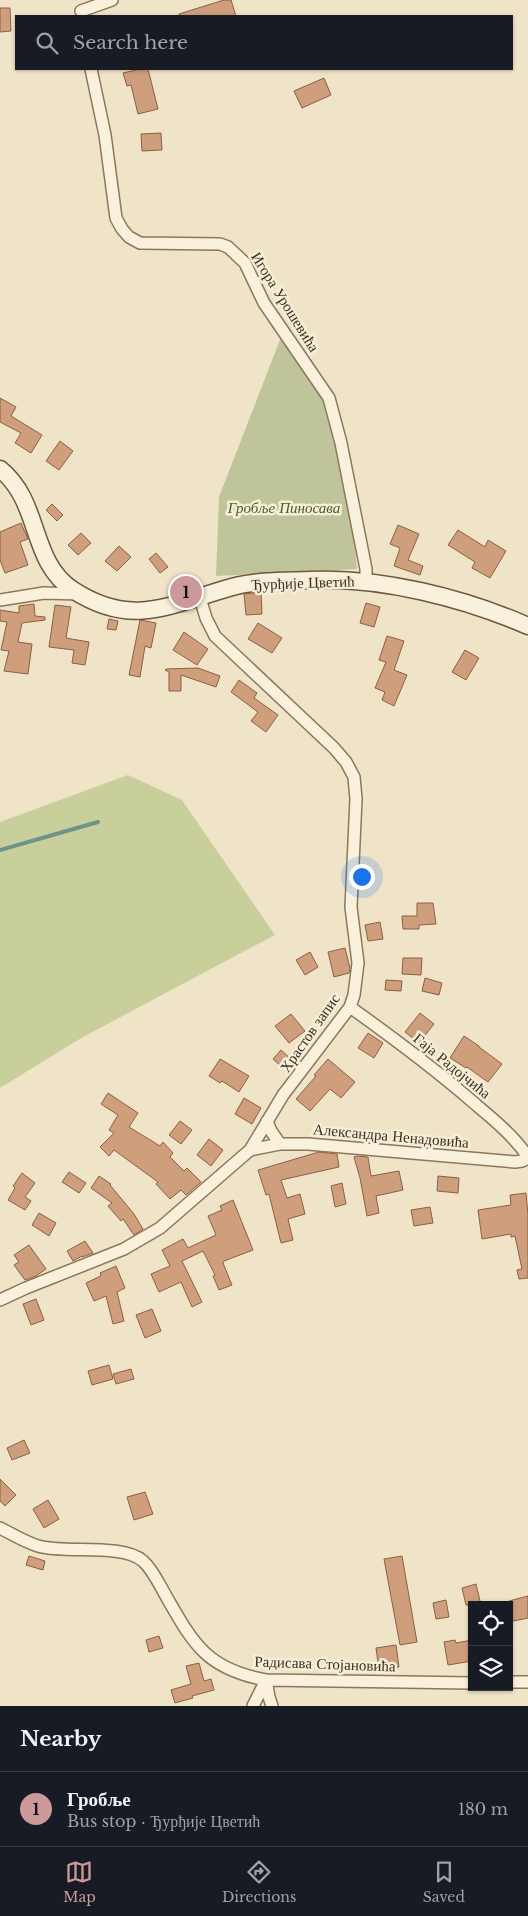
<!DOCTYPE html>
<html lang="en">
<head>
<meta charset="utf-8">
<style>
	body { margin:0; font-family:"Libre Baskerville",serif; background:#242831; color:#f1f3f6 }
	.controls { position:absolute; right:15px; bottom:15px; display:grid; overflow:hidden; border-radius:0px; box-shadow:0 1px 4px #0004 }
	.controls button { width:45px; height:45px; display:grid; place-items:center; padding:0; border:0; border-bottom:1px solid #363941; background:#171b24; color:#f1f3f6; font:25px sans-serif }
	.you { position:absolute; left:361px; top:876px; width:18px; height:18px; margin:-12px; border:4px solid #fff; border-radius:50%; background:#1a73e8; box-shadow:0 0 0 8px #1a73e833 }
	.badge { display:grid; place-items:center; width:32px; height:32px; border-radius:50%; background:#cc999b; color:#111; font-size:16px; font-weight:700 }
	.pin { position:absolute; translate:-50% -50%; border:2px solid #fff; box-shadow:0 1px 5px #0006 }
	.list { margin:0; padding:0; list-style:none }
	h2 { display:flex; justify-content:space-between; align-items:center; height:65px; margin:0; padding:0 20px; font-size:21px }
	h2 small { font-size:16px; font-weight:400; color:#9ea1a6 }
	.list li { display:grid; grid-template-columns:32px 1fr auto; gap:15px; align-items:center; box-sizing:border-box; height:75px; padding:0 20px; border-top:1px solid #363941 }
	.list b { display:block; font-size:19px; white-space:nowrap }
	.list p { margin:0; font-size:16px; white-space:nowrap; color:#9ea1a6 }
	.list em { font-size:16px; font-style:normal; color:#9ea1a6 }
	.icon { flex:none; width:28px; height:28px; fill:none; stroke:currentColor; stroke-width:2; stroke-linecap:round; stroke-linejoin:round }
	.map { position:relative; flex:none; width:528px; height:1706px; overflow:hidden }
	.search { position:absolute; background:#171b24; box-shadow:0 1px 4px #0004; left:15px; right:15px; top:15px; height:55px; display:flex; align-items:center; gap:12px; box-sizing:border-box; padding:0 18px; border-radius:0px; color:#9ea1a6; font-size:19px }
	.sheet { height:140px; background:#171b24 }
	nav { display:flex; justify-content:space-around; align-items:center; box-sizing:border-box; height:70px; border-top:1px solid #363941; background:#171b24; font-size:14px; color:#9ea1a6 }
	nav a { display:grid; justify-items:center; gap:2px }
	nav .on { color:#cc999b }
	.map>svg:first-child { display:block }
	.green { fill:#c9cf9b }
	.cemetery { fill:#bfc49a }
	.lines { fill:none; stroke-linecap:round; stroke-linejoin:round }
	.stream { stroke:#6f938a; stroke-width:4 }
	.building { fill:#cf9f7d; stroke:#8d5f41 }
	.street-casing { stroke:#8d765c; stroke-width:14 }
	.secondary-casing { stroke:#6f573f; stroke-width:19 }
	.street { stroke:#faf1dc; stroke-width:11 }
	.secondary { stroke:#faf1dc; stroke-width:16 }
	.labels { text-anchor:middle; stroke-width:5; stroke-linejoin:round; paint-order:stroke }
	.street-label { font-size:15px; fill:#3d2e20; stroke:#f7eed8 }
	.park-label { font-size:15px; font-style:italic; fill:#4d5a26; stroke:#f7eed8 }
</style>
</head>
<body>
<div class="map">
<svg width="528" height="1706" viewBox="0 0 528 1706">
	<rect width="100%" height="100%" fill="#f0e4c8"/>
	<path class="green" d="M128,775L182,800L275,935L83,1037L0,1088V822Z"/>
	<path class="cemetery" d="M281,337L310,374L326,407L352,517L357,569L216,576L219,497Z"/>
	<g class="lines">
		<path class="stream" d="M0,850L98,822"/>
	</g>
	<path class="building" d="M224,0H231L236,16H180L179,14Z
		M0,8H10L11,31L0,32Z
		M140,69H148L158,109L138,114L131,85L127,86L123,73Z
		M324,78L331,95L302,108L294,91Z
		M161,133L162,150L142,151L141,134Z
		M0,398L16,407L11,416L42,435L31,453L15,443L21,433L0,422Z
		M60,441L73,451L59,470L46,461Z
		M52,504L63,515L57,521L46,510Z
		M21,523L28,539L20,542L28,565L5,573L0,560V532Z
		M398,525L419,534L408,560L423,566L420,575L394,566L400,548L390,544Z
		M458,530L485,547L488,540L506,551L490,578L472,568L475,562L448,545Z
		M81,533L91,543L78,555L68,545Z
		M119,546L131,557L117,571L105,561Z
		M156,553L168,567L160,573L149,559Z
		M261,592L262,614L246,615L244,594Z
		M366,603L380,607L374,627L360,623Z
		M34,604L35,616L45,617V620L22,623L18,642L32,644L28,674L4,671L9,651L1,650L7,622L0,621V610L19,613V606Z
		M55,605L71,607L66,638L89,642L85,665L72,663L74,650L49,647Z
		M109,619L118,621L116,630L107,629Z
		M140,620L156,623L151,648L145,646L140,677L129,675Z
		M258,623L282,638L272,653L248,639Z
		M184,632L208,649L197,665L173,650Z
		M387,636L404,641L394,670L407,675L394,706L382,700L385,692L375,688L386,662L379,660Z
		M465,650L479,658L466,680L452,672Z
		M198,668L220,676L216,687L181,675V691H169V672L165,670L166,669Z
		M239,680L257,693L254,698L278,715L266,732L251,721L258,712L231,692Z
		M417,903H433L436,924L419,925V929H403L402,916H417Z
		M380,922L383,939L368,941L365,925Z
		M345,948L350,968L349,973L334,977L328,952Z
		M310,952L318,967L305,975L296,960Z
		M403,958H422L421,975L402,974Z
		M425,978L442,983L439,995L422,991Z
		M386,980L402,981L401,991L385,990Z
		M420,1013L434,1024L419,1043L405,1032Z
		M291,1014L305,1031L289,1043L275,1026Z
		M368,1033L383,1043L374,1058L358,1048Z
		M464,1036L479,1046V1047L502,1064L488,1082L467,1067L466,1068L450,1058Z
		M281,1050L292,1060L284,1069L273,1059Z
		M220,1059L249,1076L239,1092L222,1081L220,1083L209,1076Z
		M328,1059L355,1082L341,1098L330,1089L310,1111L296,1099L316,1076L314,1075Z
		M108,1093L138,1113L129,1127L160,1146L163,1142L173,1153L170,1157L184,1171L187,1168L201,1182L186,1195L181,1190L170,1199L156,1184L158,1182L114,1150L109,1156L100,1147L114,1133L109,1130L118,1115L101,1104Z
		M244,1098L261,1108L252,1124L235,1114Z
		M180,1121L192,1130L181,1144L169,1135Z
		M209,1139L223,1150L211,1166L197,1155Z
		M319,1152L337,1154L339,1167L281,1180L287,1198L300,1194L305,1214L288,1219L293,1240L281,1243L269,1194L266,1195L258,1170Z
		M357,1156L368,1157L371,1176L399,1171L403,1190L376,1196L379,1213L367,1216L360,1178L354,1157Z
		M69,1172L86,1183L79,1193L62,1182Z
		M22,1173L35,1183L25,1197L31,1201L25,1210L8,1200L15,1188L13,1186Z
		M99,1176L111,1184L110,1185L134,1214L143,1229L134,1235L123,1219L121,1221L108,1206L112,1203L91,1188Z
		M438,1176L459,1178L458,1193L437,1191Z
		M342,1183L346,1204L335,1207L331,1186Z
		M526,1193L528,1215V1278L519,1279L517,1270L522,1269L515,1236L511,1237V1234L482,1239L478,1210L511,1205L510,1195Z
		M233,1200L253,1250L224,1261L223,1263L232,1285L219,1290L213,1276L215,1275L203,1251L182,1261L202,1302L192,1307L181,1282L159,1292L151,1274L170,1266L162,1250L183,1239L188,1248L216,1235L208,1216L222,1210L220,1206Z
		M430,1207L433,1223L414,1226L411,1210Z
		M39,1213L56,1223L49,1236L32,1225Z
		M85,1241L93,1253L82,1257V1256L73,1261L67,1251Z
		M29,1245L46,1269L36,1276L25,1280L14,1265L19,1262L14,1255Z
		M116,1266L125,1288L117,1292L124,1321L113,1324L106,1296L94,1301L86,1283L101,1276L100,1273Z
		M36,1299L44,1320L31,1325L23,1304Z
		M152,1309L161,1331L145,1338L136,1315Z
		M109,1365L113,1379L92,1385L88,1371Z
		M131,1369L134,1379L116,1384L113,1374Z
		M24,1440L30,1453L12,1460L7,1448Z
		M0,1479L16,1495L5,1506L0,1501Z
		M145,1492L153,1514L134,1520L127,1497Z
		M48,1500L59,1519L44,1528L33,1509Z
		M29,1556L45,1561L43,1570L26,1565Z
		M402,1556L417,1642L400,1645L384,1559Z
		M476,1584L481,1605H466L462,1588Z
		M528,1596V1618L509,1622V1601Z
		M446,1600L449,1617L436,1619L433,1603Z
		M159,1636L163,1648L149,1652L146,1640Z
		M455,1640L456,1643L472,1640V1661L448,1665L444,1642Z
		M396,1645L399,1667L379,1670L376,1648Z
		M199,1663L204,1681L211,1679L214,1690L192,1696L193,1698L175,1703L171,1690L191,1684L186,1666Z"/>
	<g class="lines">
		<defs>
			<path id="street" d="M81,11L112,0
				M91,69L105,135L116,218L122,229L129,237L140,243L220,244L228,247L245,263L264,303L329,398L341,443L366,569V582
				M0,600L44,593L80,594
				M350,1007C392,1037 434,1068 474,1103C493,1119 514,1136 528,1157
				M267,1121L271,1131L280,1144
				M250,1150L280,1144H308L515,1162L522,1161L528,1158
				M0,1300L26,1288L124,1249L160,1228L250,1150L283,1095L350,1007L354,995L358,963L351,907L356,799L354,777L346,762L334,748L215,636L206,618L200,598
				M0,1528C12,1534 25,1542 38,1546C65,1554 122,1543 143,1561C153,1570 159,1584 166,1596C194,1645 207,1669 266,1680L472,1683
				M266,1680L269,1697L272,1706
				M509,1682H528
				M253,1706L266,1680"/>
			<path id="secondary" d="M0,469C42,503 29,561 73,590C133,629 171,604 232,587C257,580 285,581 311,580C381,577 464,598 528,626"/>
		</defs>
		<use href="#street" class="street-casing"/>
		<use href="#secondary" class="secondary-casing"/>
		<use href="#street" class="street"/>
		<use href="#secondary" class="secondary"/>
	</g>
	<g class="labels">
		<g class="street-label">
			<text transform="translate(285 302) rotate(58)" y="5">Игора Урошевића</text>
			<text transform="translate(303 583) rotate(-2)" y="5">Ђурђије Цветић</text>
			<text transform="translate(310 1033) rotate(-55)" y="5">Храстов запис</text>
			<text transform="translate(452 1066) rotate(39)" y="5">Гаја Радојчића</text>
			<text transform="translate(391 1136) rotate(5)" y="5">Александра Ненадовића</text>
			<text transform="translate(325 1664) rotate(2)" y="5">Радисава Стојановића</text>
		</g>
		<g class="park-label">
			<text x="284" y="513">Гробље Пиносава</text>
		</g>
	</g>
</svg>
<div class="controls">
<button><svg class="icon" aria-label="locate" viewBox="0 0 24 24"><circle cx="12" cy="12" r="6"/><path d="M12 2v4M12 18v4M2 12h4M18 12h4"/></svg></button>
<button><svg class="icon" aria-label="layers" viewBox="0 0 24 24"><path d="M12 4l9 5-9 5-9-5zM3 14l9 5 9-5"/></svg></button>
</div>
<div class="you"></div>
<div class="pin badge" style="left:186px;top:592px">1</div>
<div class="search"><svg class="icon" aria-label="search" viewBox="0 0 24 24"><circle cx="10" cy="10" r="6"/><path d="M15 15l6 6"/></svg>Search here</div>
</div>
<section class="sheet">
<h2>Nearby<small></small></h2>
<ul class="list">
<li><span class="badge">1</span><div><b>Гробље</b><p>Bus stop · Ђурђије Цветић</p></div><em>180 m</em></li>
</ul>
</section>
<nav>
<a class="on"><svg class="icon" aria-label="map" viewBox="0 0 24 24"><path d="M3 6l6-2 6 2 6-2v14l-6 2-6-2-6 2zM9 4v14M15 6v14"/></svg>Map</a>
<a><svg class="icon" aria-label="directions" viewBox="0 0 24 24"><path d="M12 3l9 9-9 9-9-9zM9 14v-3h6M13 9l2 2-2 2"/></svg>Directions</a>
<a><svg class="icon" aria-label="saved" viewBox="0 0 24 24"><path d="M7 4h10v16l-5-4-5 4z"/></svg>Saved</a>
</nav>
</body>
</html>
